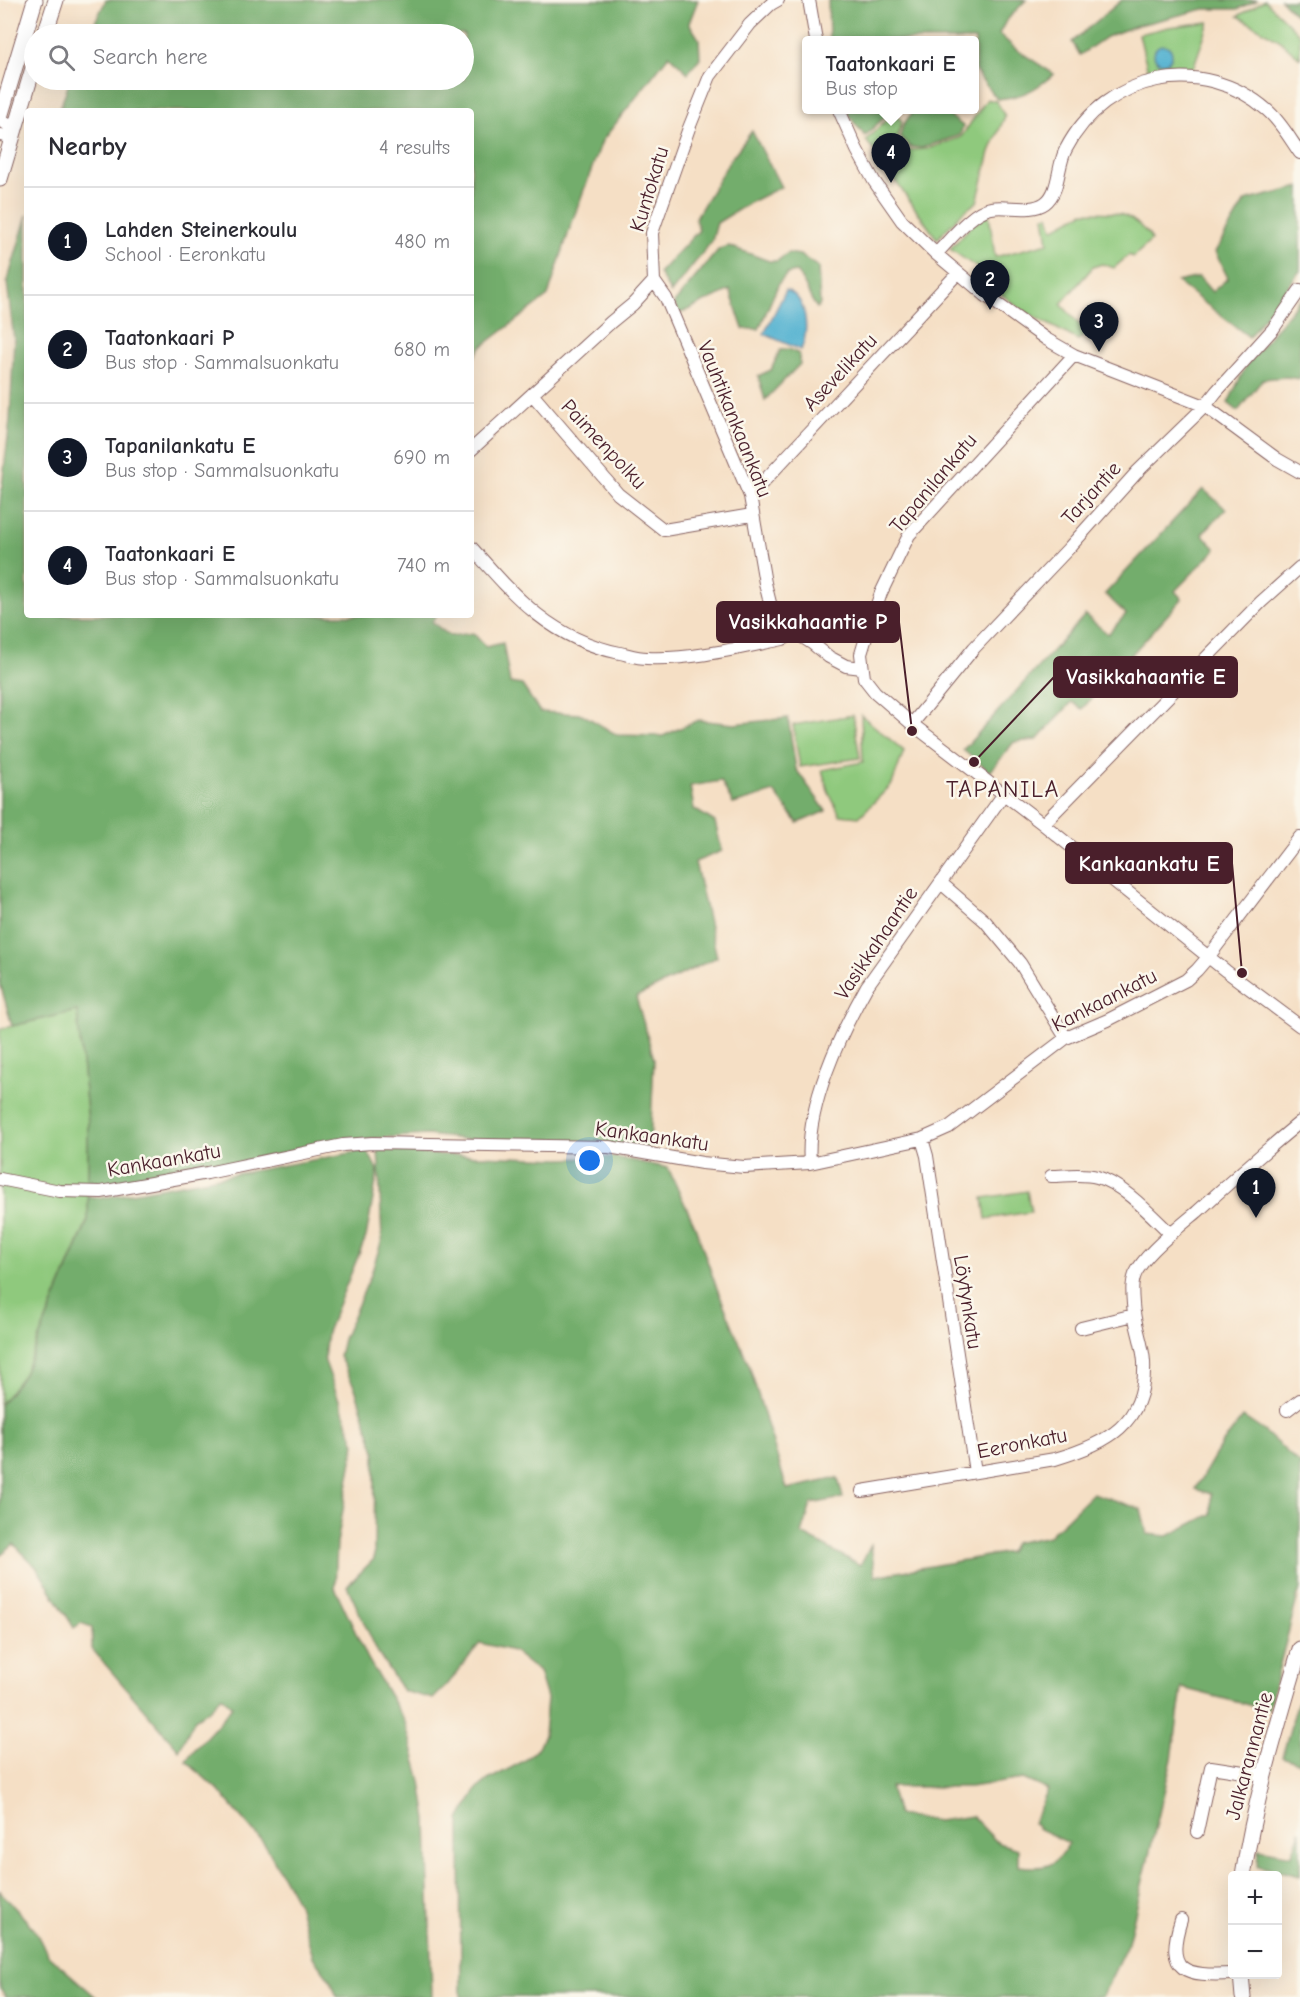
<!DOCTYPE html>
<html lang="en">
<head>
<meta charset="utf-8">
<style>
	body { margin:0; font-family:"Comic Neue",sans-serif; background:#f2f2f3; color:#2b2b33 }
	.controls { position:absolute; right:18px; bottom:18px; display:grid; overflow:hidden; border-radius:6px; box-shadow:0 6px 24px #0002 }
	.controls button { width:54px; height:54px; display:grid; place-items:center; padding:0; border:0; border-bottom:2px solid #e1e1e2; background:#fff; color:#2b2b33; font:30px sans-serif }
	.you { position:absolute; left:590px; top:1161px; width:21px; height:21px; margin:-15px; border:4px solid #fff; border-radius:50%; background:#1a73e8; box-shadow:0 0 0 9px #1a73e833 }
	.badge { display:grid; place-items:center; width:39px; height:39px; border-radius:50%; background:#111827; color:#fff; font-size:20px; font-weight:700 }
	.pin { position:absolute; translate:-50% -50px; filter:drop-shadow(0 2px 3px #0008) }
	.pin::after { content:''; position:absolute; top:32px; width:21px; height:18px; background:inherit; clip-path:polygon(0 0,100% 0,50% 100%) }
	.popup { position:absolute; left:802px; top:36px; width:177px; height:78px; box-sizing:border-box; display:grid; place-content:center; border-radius:6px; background:#fff; filter:drop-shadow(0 2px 4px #0005); font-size:20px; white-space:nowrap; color:#7c7c81 }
	.popup b { font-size:22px; color:#2b2b33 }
	.popup::after { content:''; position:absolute; left:50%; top:100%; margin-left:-12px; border:12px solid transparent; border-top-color:#fff }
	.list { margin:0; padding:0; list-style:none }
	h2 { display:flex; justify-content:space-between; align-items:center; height:78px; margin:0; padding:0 24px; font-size:26px }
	h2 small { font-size:20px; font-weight:400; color:#7c7c81 }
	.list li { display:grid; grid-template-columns:39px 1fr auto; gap:18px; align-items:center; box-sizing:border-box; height:108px; padding:0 24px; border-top:2px solid #e1e1e2 }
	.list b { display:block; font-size:22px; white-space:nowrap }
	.list p { margin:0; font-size:20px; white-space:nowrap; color:#7c7c81 }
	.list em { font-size:20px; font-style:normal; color:#7c7c81 }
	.icon { flex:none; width:33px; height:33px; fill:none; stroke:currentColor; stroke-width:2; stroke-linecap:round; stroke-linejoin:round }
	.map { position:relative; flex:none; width:1300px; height:1997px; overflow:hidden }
	.search { position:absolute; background:#fff; box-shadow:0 6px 24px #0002; left:24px; top:24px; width:450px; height:66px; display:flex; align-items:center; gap:15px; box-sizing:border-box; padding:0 21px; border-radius:33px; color:#7c7c81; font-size:22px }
	.panel { position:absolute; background:#fff; box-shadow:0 6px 24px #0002; left:24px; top:108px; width:450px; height:510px; border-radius:6px }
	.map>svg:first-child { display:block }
	.green { fill:#8fc97d; stroke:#6c7454; stroke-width:1.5 }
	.forest { fill:#73ad6c; stroke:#5e664c; stroke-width:1.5; fill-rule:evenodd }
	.water { fill:#51b1d0; stroke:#4e687e; stroke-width:1.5 }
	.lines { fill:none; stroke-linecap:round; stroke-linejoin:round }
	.minor-casing { stroke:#866261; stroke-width:14 }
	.major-casing { stroke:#866261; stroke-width:17 }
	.minor { stroke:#fff; stroke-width:12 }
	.major { stroke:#fff; stroke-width:15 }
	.labels { text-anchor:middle; stroke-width:5; stroke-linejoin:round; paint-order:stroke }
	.street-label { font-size:21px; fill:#4a1f2b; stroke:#fbf7ec }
	.quarter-label { font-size:24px; letter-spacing:1.5px; fill:#4a1f2b; stroke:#fbf7ec }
	.leader { fill:none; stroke:#4a1f2b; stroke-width:2 }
	.callout-dot { fill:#4a1f2b; stroke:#fbf7ec; stroke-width:2 }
	.callout { fill:#4a1f2b; stroke:#4a1f2b; stroke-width:2 }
	.callout-label { font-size:22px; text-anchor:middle; font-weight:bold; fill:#fff }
</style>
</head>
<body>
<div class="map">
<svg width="1300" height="1997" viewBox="0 0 1300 1997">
	<rect width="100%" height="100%" fill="#fbf7ec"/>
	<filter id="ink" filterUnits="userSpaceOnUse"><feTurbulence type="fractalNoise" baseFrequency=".0167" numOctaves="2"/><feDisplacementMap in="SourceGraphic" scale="12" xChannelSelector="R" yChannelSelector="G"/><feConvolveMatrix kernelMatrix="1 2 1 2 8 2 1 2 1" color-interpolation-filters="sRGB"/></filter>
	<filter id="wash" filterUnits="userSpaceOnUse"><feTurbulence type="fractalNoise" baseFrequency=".008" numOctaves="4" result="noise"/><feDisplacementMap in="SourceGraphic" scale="24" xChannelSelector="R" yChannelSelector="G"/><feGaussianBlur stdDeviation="1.35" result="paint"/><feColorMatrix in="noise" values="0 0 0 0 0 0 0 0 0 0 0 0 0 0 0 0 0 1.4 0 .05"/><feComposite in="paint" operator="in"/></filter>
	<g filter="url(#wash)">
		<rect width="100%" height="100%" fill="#f5dfc5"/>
		<path class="green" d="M1265,0L1300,35V58L1279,40L1238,16Z
			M1209,22L1194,66L1189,73L1148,72L1139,34L1169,27Z
			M987,99L996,101L1005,116L990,152L977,202L962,213L937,239L866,140L893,113L902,121L897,138L910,150L927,149L961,137Z
			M1084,212C1110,213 1125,209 1143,229C1148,233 1150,235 1151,241L1133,257L1129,255L1114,268L1102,264L1093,267L1061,304L1087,333L1078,340L1020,309L989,284L980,270L950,249L973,224L989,214L995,257L1048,243L1044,216L1049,215L1053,229Z
			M853,715L860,758L800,767L793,725Z
			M861,715L904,751L892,784L859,817L840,815L828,791L822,770L863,762Z
			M77,1010L88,1122V1219L24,1374L0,1405V1029Z
			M1027,1191L1031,1212L986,1219L983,1198Z"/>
		<path class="forest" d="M106,0H698L689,23L699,39L700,58L688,73L669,55L602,141L571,225L548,296L480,348L471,362V111H59L70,80H464V34H89Z
			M828,0H1026L1006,21L999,34L1017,50L1054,74C1034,91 1022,97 997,99L975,71V40H829Z
			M1122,0H1258L1238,9H1204L1135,26L1106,37L1080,55L1072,42Z
			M1281,0H1300V19Z
			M847,110H892L865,136L849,116Z
			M914,110H942L963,126L960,135L922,148L910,147L900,137L903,125Z
			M752,131L781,187L749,203L717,223L712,241L671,293L659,273L699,230L695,219L730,160Z
			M1300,187V271L1249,337L1177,282L1199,277L1212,292L1228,278L1215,252L1245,201Z
			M27,215V615H437L432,622L450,636L473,633L486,647L503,643L510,683L522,685L540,712L582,714L617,735L663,736L698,720L734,724L788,718L796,769L826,811L798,823L774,792L733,804L721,781L690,786L694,809L715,822L722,851L695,862L717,957L636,997L654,1059L650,1148L562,1140H471L427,1135L378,1138L142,1181L104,1185L88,1182V1122L77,1011L12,1026L0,983V502L10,420L14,339L7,283Z
			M729,246L769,261H777L788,253L800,255L818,267L820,304L817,308C806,295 808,284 796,272L787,274L779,283L759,329H743L730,290L679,314L674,303L719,249Z
			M1300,299V379L1286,377L1263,379L1238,411L1228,403L1246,366Z
			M789,349L799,354L800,364L765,400L758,376L771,370L780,350Z
			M1203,489L1226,509L1202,534L1216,549L1175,591L1182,599L1082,709L1072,702L1037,740L1014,742L990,772L963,750L1085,615L1108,634L1126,614L1105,594Z
			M378,1148L428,1154L561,1159L615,1157L668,1168L695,1226L716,1286L749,1365L787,1489L838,1478L843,1498L811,1504L802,1534L860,1565L871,1545L875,1576L1009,1552L1014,1543L1049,1536L1093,1493L1141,1509L1147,1534L1168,1536L1211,1514V1494L1195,1489L1221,1445L1243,1417L1264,1431L1300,1464V1588L1268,1710L1182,1688L1172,1759L1128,1943L1102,1997H461L460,1820L476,1790L488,1780L524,1761L538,1748L544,1735L547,1698L539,1672L513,1651L480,1643L448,1684L433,1699L403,1691L378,1653L347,1586L374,1559L375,1451L355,1388L339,1356L343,1339L370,1277L382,1240ZM1023,1779L1048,1790L1033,1823L1039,1829L1069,1843C1055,1868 1046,1869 1018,1866V1849L998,1843L972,1816L938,1821L898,1815L890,1787H970Z
			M367,1150L378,1171L366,1237L327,1332L324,1359L355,1444L337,1543L335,1588L368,1659L405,1722L421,1781L427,1820L432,1997H337L331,1981L313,1957L298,1904L266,1846L218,1790L186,1761C199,1741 219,1727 232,1706L221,1696L210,1709L195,1719L179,1750L92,1649V1627L81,1623L74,1628L37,1568L14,1544L0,1555V1405L24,1374L88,1220V1196L102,1198L143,1191Z
			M1300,1694V1763L1282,1757Z
			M1300,1831V1876L1258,1866L1259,1849L1292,1855Z
			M0,1891L34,1929L48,1955L96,1997H6L0,1988Z"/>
		<path class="water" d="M1154 54a9 9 0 1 1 18 0a9 9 0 1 1-18 0Z
			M786,290C808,298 809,331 801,350L764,334Z"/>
	</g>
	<g filter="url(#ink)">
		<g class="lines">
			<defs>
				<path id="minor" d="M809,0L816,40
					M839,110L857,150L874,181L902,221L936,254L985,295L1046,339L1074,355L1205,406L1277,459L1300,472
					M0,120L12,127L14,134L8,136L0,135
					M936,254C949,241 972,211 991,208C1007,205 1031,213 1045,203C1060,192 1057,165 1066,149C1105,73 1203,54 1267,110C1281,122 1290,139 1300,153
					M654,281L666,298L750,496L765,583L770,603L777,617L784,625L813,644L829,657L846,666L862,668
					M1074,355L909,535L881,593L868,631L861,654L864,678L875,692L912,724L1043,824L1226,971L1300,1026
					M532,394L618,494L664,530L752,515
					M471,450L611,322L633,304L654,281L652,233L689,128L710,76L750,24L771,4L778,0
					M750,496L958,273
					M471,547C515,597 551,639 620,653C629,655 638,658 647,658C692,660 739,648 783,639L795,633
					M912,724L974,648L1068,549L1138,471L1205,406L1216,392L1273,329L1300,290
					M1043,824L1261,602L1300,567
					M941,883L985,921L1020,963L1066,1038
					M922,1139L927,1156L975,1472
					M810,1163C805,1108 840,1034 867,986L1003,795
					M1051,1176C1065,1176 1083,1173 1097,1177C1123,1184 1152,1216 1171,1234
					M0,1179L60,1191L101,1192L207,1173L343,1145L372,1143L609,1147L702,1163L744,1167L810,1163L922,1139L949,1127L1066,1038L1108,1020L1186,980L1197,970L1209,956L1300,837
					M1081,1328L1134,1315
					M1287,1410L1300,1400
					M862,1491L1055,1459C1106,1444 1147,1424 1144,1362C1143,1343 1134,1324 1133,1304C1132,1292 1131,1279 1138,1269C1150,1250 1179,1227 1197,1212C1231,1181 1265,1151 1300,1122
					M1197,1832L1211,1767L1263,1775
					M1181,1920C1164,1973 1186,1976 1232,1974"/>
				<path id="major" d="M45,34L56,0
					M0,117L35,0
					M0,179L34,65
					M1243,1876C1255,1798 1278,1724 1300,1649
					M1241,1974L1243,1997"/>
			</defs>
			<use href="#minor" class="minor-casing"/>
			<use href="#major" class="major-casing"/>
			<use href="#minor" class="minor"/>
			<use href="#major" class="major"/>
		</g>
	</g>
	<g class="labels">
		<g class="street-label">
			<text transform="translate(649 189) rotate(-73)" y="7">Kuntokatu</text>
			<text transform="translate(840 372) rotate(-47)" y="7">Asevelikatu</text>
			<text transform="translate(735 419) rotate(68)" y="7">Vauhtikankaankatu</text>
			<text transform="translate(604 444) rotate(47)" y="7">Paimenpolku</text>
			<text transform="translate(933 483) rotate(-50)" y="7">Tapanilankatu</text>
			<text transform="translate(1091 493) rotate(-48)" y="7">Tarjantie</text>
			<text transform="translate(876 943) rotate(-56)" y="7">Vasikkahaantie</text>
			<text transform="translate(1104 1000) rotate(-27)" y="7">Kankaankatu</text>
			<text transform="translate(652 1136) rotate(8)" y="7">Kankaankatu</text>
			<text transform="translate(164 1160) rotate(-10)" y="7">Kankaankatu</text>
			<text transform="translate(968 1302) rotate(81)" y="7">Löytynkatu</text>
			<text transform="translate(1022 1443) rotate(-11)" y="7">Eeronkatu</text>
			<text transform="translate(1249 1756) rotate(-75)" y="7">Jalkarannantie</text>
		</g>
		<g class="quarter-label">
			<text x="1003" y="797">TAPANILA</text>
		</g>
	</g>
	<path class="leader" d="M912 731L899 622M974 762L1054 677M1242 973L1232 863"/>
	<g class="callout-dot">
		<circle cx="912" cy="731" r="6"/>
		<circle cx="974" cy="762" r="6"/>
		<circle cx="1242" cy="973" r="6"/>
	</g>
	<g class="callout">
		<rect x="717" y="602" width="182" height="40" rx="6"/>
		<rect x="1054" y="657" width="183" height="40" rx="6"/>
		<rect x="1066" y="843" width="166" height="40" rx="6"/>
	</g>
	<g class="callout-label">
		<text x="808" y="629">Vasikkahaantie P</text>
		<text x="1146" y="684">Vasikkahaantie E</text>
		<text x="1149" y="871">Kankaankatu E</text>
	</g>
</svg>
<div class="controls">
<button>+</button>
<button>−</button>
</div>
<div class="you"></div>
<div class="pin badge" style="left:1256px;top:1218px">1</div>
<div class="pin badge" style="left:990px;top:310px">2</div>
<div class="pin badge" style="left:1099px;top:352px">3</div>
<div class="pin badge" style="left:891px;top:183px">4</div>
<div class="popup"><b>Taatonkaari E</b>Bus stop</div>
<div class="search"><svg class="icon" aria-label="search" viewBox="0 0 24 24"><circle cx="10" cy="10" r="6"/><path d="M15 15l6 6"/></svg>Search here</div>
<section class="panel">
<h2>Nearby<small>4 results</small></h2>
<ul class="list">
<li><span class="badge">1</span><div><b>Lahden Steinerkoulu</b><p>School · Eeronkatu</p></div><em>480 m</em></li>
<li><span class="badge">2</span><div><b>Taatonkaari P</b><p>Bus stop · Sammalsuonkatu</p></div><em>680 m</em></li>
<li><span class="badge">3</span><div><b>Tapanilankatu E</b><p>Bus stop · Sammalsuonkatu</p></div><em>690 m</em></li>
<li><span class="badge">4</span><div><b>Taatonkaari E</b><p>Bus stop · Sammalsuonkatu</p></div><em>740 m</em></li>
</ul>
</section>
</div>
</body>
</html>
